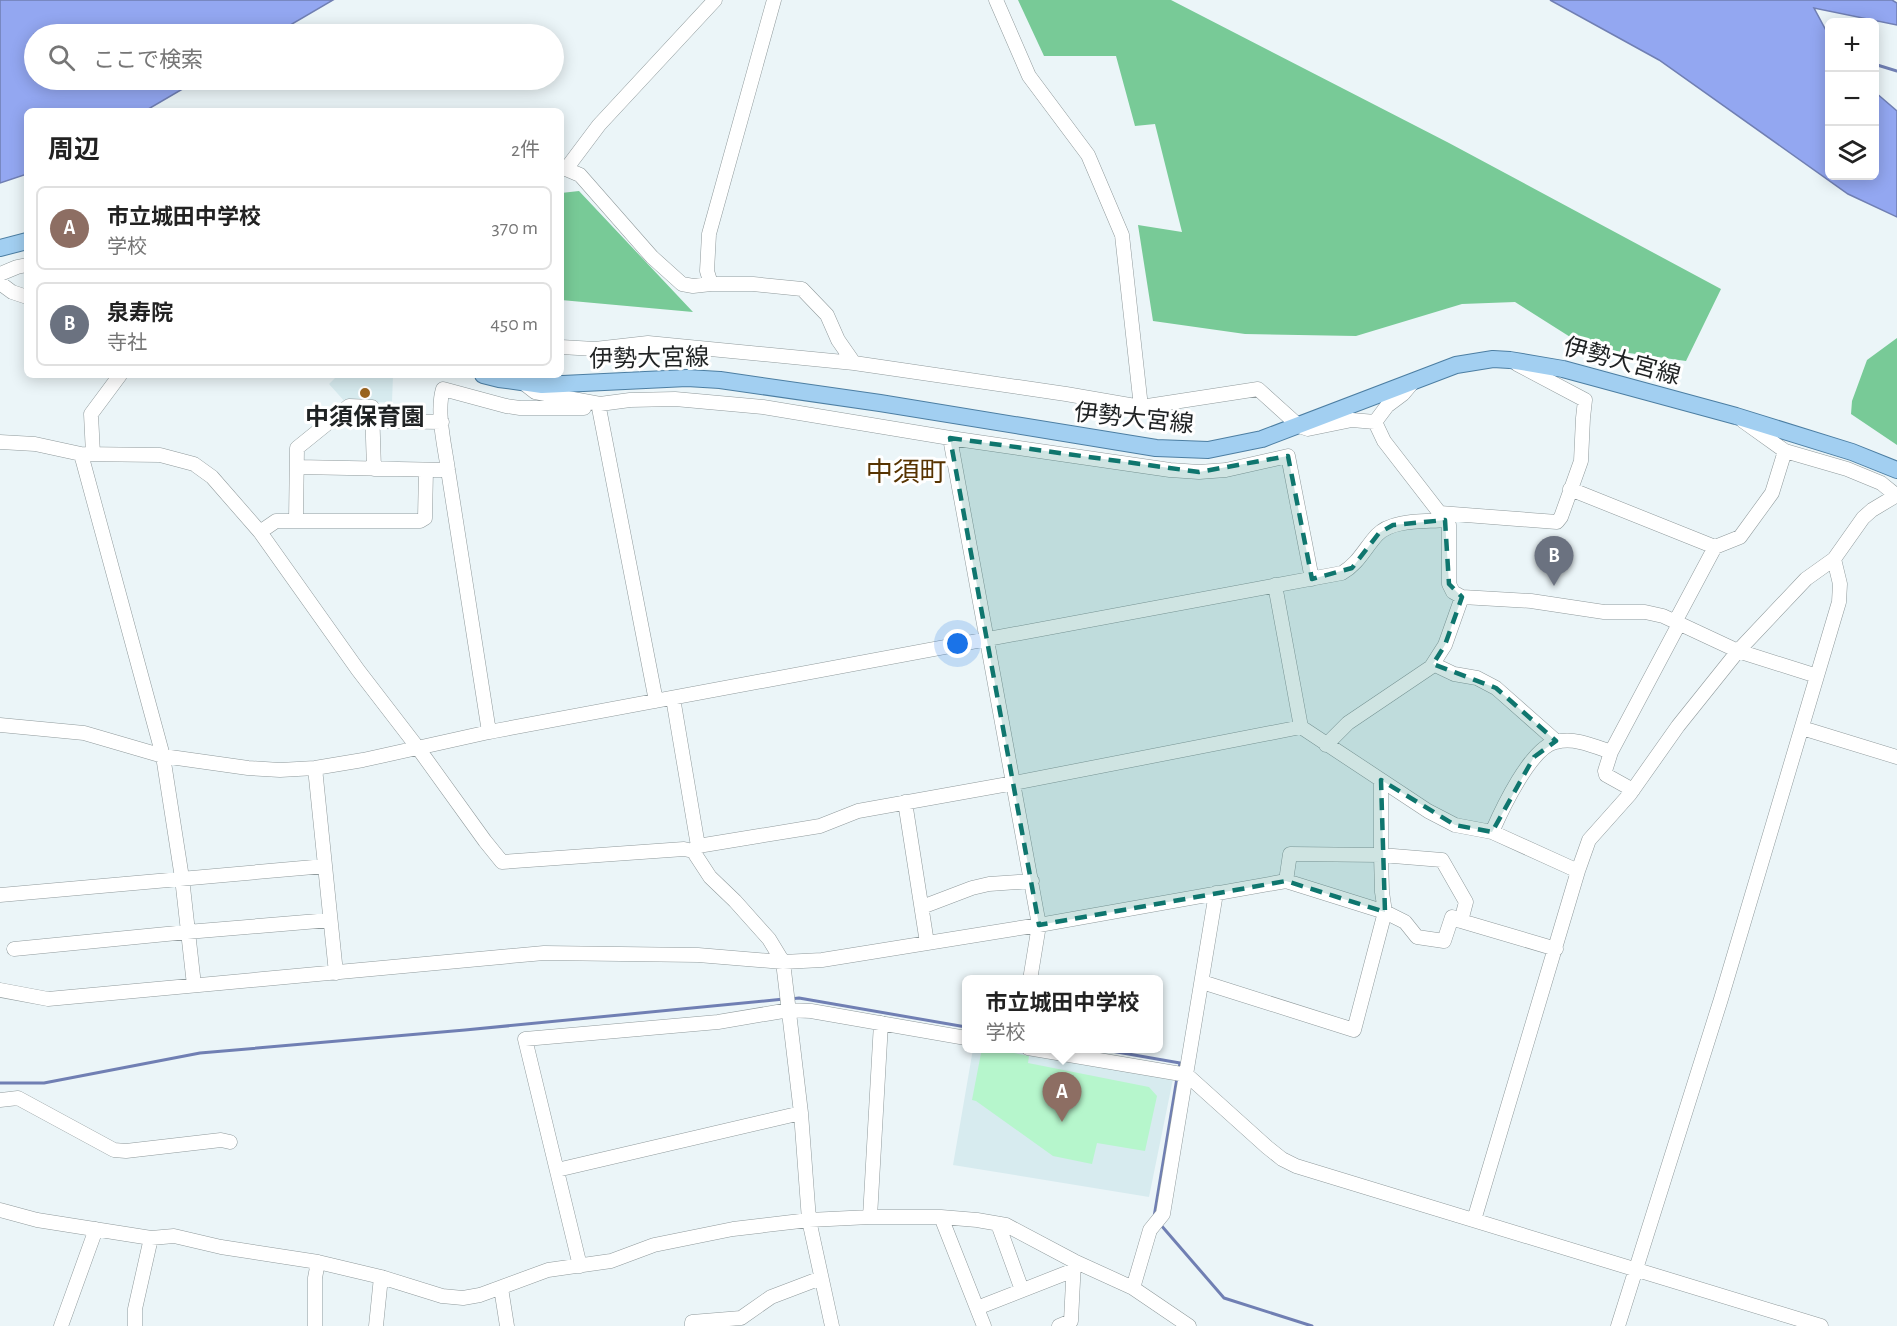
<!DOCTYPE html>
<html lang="ja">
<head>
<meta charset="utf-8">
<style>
	body { margin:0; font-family:"Alegreya Sans","Noto Sans JP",sans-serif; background:#f2f2f2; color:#222 }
	.controls { position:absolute; right:18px; top:18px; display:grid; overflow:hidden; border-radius:9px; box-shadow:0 3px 15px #0003 }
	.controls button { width:54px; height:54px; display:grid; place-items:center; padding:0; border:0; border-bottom:2px solid #e0e0e0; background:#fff; color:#222; font:30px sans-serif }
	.you { position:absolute; left:958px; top:644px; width:21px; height:21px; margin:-15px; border:4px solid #fff; border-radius:50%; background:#1a73e8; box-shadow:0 0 0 9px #1a73e833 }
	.badge { display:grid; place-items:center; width:39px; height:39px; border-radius:50%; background:#d93025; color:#fff; font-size:20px; font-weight:700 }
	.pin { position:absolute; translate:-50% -50px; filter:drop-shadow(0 2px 3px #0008) }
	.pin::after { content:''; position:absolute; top:32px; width:21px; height:18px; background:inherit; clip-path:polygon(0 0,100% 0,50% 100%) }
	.popup { position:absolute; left:962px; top:975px; width:201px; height:78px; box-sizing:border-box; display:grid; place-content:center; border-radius:9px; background:#fff; filter:drop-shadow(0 2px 4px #0005); font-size:20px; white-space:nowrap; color:#767676 }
	.popup b { font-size:22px; color:#222 }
	.popup::after { content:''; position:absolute; left:50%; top:100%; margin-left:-12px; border:12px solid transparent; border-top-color:#fff }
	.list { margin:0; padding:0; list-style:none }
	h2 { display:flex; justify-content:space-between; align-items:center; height:78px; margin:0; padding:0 24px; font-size:26px }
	h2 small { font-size:20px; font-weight:400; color:#767676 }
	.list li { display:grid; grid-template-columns:39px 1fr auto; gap:18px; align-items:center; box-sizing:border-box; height:84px; margin:0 12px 12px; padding:0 12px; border:2px solid #e0e0e0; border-radius:9px }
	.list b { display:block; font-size:22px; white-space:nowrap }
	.list p { margin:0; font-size:20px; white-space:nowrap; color:#767676 }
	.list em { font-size:20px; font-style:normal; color:#767676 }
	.icon { flex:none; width:33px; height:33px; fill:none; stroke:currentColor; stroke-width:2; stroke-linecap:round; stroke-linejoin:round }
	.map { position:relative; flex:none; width:1897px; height:1326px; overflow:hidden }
	.search { position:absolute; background:#fff; box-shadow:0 3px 15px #0003; left:24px; top:24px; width:540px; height:66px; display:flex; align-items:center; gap:15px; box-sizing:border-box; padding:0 21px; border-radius:33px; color:#767676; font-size:22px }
	.panel { position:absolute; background:#fff; box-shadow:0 3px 15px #0003; left:24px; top:108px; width:540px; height:270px; border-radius:9px }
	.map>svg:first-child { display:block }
	.built { fill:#d7ebef }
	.green { fill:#b6f6cc }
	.forest { fill:#78ca97 }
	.water { fill:#93a7f1; stroke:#707fb3; stroke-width:1.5 }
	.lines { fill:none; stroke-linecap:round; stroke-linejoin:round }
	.stream { stroke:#707fb3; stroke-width:3 }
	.minor-casing { stroke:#909a9c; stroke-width:15 }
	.major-casing { stroke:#4c7ea2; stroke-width:18 }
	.minor { stroke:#fff; stroke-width:14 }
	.major { stroke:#a2cff1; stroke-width:16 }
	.marked { fill:#0f766e; fill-opacity:0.2; stroke:#0f766e; stroke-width:4.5; stroke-dasharray:12 8; stroke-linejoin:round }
	.poi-dot { fill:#9b651e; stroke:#fff; stroke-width:2 }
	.labels { text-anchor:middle; stroke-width:6; stroke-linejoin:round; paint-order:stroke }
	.street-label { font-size:24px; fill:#1f2223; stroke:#fff }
	.poi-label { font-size:24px; font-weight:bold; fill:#1f2223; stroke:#fff }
	.quarter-label { font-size:27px; fill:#573300; stroke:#fff }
</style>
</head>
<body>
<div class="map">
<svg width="1897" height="1326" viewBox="0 0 1897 1326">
	<rect width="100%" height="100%" fill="#ebf5f8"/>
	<path class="built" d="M338,375H393L392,402L346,403L329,384Z
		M973,1049H1000L1173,1079L1149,1197L953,1165Z"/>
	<path class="green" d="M982,1048L993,1049L1029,1056L1028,1063L1149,1087L1157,1096L1145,1151L1097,1143L1092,1164L1053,1156L976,1101L972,1100Z"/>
	<path class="forest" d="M1018,0H1171L1449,143L1721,289L1686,361L1586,347L1515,302L1462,304L1356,336L1245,334L1153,321L1138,225L1182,232L1155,124L1135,126L1116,56H1044Z
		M579,191L693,312L561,300V193Z
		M1897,338V445L1851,414L1852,401L1867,360Z"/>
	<path class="water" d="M0,0H333L275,34H34V80H198L145,111H27V174L0,183Z
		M1550,0H1892L1897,3V25L1814,8L1829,36L1830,176H1874L1875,92L1897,111V217L1848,194L1659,60Z"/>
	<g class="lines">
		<path class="stream" d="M1874,64L1897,71
			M790,999L799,998L966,1027
			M1094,1048L1180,1063L1179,1069
			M0,1083H44L200,1053L465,1030L784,999
			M1154,1217L1177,1078
			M1160,1224L1224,1298L1312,1326"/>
		<defs>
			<path id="minor" d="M774,0L709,234L707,271L711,284H753L802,289L827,315L838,340L854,363
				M996,0L1029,76L1088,155L1122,235L1141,407
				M561,169H566L599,125L715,0
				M566,169L580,175L652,257L682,284L693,286L711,284
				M0,274L17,267L27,265
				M0,283L12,292L27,297
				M561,347L595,349L648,343L854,363L1066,394L1141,407L1258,389L1299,426L1308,429L1352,420L1375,422
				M526,385L535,392L600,404L630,400L675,399L763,407L950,438L1170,470L1199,472L1226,470L1288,456L1312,579
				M600,404L599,408L656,701
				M373,421L442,422
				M1743,421L1785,451L1847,469L1881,483L1897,496
				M1375,422L1384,441L1449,525V584L1453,592L1462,597L1531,601L1604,612H1645L1663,616L1738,651L1817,676
				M1375,422L1387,406L1403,394L1414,381
				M950,438L1039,925L1030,980
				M0,442L35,444L81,454L160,455L194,464L212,477L260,532L358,670L418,748L485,841L502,862L684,849L693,851L710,877L735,901L769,939L783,962L801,1113L809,1220L832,1326
				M81,454L163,756L182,878L194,985
				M93,454L91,414L120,375
				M298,467L448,470
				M1570,489L1715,547
				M1440,513L1557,522L1561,517L1581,461L1583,418L1585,400L1517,364
				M296,521L297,448L349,406L372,407L374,469
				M260,532L276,521H420L425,518L426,470
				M1275,585L1301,727L1428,811L1455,825L1492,832L1578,871
				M1675,622L1715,547L1740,537L1772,493L1785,451
				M1433,664L1454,674L1477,678L1496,688L1556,741
				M673,698L698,846
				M0,725L84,733L163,756L248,768L280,770L315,768L363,760L489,732L1342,573C1358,564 1365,548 1377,535C1392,519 1425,522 1445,520
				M1802,728L1897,757
				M489,732L448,470C445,447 436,412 443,389L506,406L520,408H584
				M1326,745L1348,723L1431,667L1445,645L1462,597
				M1611,752L1605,771L1606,775L1633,790
				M315,768L336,973
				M905,802L927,943
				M1492,832C1502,809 1531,747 1556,742C1574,737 1594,746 1611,752L1679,624
				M693,851L698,846L820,826L858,811L1014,783L1301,727
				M1286,881L1385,912L1405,922L1417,937L1444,941L1452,917L1461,921L1556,949
				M0,895L325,866
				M922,907L972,888L989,884L1032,881
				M14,949L187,932L330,920
				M1202,982L1354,1030L1385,912L1382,892L1381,855V780
				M0,990L48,999L544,953L698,955L783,962L822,960L1039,925L1286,881L1290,854L1381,855L1442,860L1466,902L1461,921
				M1028,1048L1187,1075L1267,1147L1282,1159L1296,1166L1821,1326
				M0,1100L18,1098L114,1150L126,1151L221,1140L230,1142
				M557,1170L801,1113
				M0,1210L37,1220L151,1238L174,1236L221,1247L318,1262L381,1277L442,1296L463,1298L480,1295L548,1270L611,1261L654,1245L733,1229L809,1220L870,1217H941L977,1220L1006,1225L1074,1261L1133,1288L1189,1326
				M870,1217L881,1023
				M941,1217L984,1326
				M1474,1220L1578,871L1589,840L1630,794L1678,726L1738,651L1806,579L1834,559L1863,518L1872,510L1897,495
				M998,1224L1022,1290
				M580,1266L525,1039L718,1022L789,1010L811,1011L966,1038
				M501,1288L507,1326
				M1133,1288L1150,1230L1163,1214L1216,893
				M977,1308L1074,1270
				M61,1326L96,1229
				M135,1326V1309L151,1238
				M315,1326V1278L318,1262
				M376,1326L381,1277
				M692,1326V1322L741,1318L771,1297L821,1278
				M1059,1326L1071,1321L1074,1261
				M1618,1326L1721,999L1839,602L1840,584L1834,559"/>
			<path id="major" d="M0,248L27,241
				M483,375L499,379L542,385L687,378L720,380L880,403L1156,448L1208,450L1262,439L1456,365L1493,359L1510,360L1563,369L1736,416L1852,452L1897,470"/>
		</defs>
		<use href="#minor" class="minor-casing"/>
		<use href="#major" class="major-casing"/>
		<use href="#minor" class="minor"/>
		<use href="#major" class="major"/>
	</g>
	<path class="marked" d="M950,438L1199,472L1288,456L1312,579L1352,568L1379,533L1393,525L1445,520L1449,584L1462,597L1445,645L1433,664L1496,688L1556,741L1534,757L1492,832L1455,825L1381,780L1385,912L1286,881L1039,925Z"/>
	<circle class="poi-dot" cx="365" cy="393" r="6"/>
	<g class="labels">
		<g class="street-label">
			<text transform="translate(649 358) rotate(-1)" y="8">伊勢大宮線</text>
			<text transform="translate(1622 361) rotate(15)" y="8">伊勢大宮線</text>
			<text transform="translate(1134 418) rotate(6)" y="8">伊勢大宮線</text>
		</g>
		<g class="poi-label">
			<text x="365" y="425">中須保育園</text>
		</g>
		<g class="quarter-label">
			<text x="906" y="481">中須町</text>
		</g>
	</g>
</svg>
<div class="controls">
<button>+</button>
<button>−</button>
<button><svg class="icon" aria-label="layers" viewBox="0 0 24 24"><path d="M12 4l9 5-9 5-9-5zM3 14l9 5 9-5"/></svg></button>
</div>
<div class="you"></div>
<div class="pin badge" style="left:1062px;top:1122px;background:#8d6e63">A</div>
<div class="popup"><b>市立城田中学校</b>学校</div>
<div class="pin badge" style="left:1554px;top:586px;background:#6b7280">B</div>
<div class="search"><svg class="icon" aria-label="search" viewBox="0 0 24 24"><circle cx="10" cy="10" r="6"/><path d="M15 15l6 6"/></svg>ここで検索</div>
<section class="panel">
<h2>周辺<small>2件</small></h2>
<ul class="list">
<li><span class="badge" style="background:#8d6e63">A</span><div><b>市立城田中学校</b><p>学校</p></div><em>370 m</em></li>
<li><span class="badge" style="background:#6b7280">B</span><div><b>泉寿院</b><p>寺社</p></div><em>450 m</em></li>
</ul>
</section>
</div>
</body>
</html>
